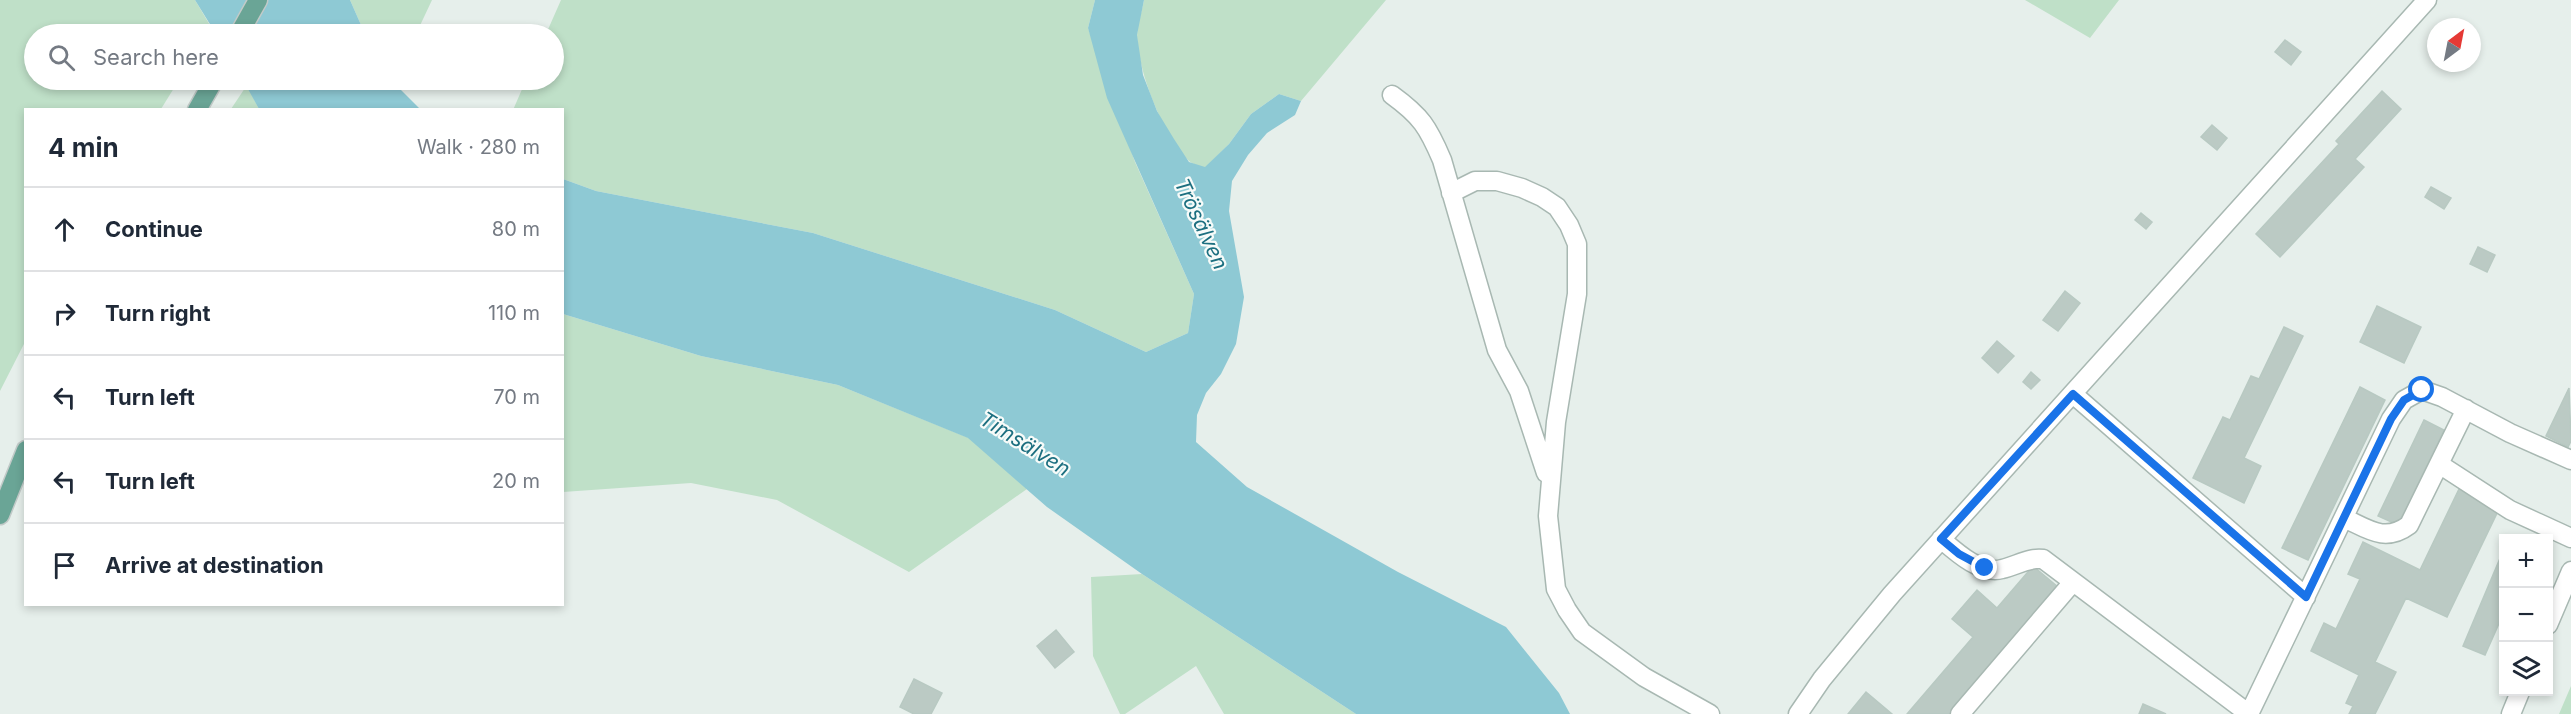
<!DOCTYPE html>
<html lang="en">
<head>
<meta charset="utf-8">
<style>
	body { margin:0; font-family:Inter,sans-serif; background:#f6f6f7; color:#1f2937 }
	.controls { position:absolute; right:18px; bottom:18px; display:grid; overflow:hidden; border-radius:0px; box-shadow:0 3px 9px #0003 }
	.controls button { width:54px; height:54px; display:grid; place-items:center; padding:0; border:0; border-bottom:2px solid #e0e1e3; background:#fff; color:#1f2937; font:30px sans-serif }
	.compass { position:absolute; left:2427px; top:18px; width:54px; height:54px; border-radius:50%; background:#fff; box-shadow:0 3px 9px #0003; rotate:32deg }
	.stop { position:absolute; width:18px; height:18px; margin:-14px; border:4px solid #1a73e8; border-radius:50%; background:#fff }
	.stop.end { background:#1a73e8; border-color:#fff; box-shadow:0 2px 6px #0008 }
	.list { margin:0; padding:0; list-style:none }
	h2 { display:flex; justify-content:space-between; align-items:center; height:78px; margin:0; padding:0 24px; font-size:26px }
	h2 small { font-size:20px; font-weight:400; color:#747a83 }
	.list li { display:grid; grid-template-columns:39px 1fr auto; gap:18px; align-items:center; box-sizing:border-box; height:84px; padding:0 24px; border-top:2px solid #e0e1e3 }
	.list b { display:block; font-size:22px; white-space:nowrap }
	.list em { font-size:20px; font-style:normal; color:#747a83 }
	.icon { flex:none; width:33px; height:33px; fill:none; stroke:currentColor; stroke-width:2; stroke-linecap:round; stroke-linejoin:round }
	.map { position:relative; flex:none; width:2571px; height:714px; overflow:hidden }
	.search { position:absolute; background:#fff; box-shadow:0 3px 9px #0003; left:24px; top:24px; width:540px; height:66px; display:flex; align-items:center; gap:15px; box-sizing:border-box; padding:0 21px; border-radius:33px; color:#747a83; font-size:22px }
	.panel { position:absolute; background:#fff; box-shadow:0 3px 9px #0003; left:24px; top:108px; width:540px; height:498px; border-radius:0px }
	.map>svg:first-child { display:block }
	.green { fill:#bfe0c8 }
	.water { fill:#8ec9d4 }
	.building { fill:#bbcac4; stroke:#b8c9c2; stroke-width:1.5 }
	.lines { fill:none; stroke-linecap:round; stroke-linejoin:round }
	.minor-casing { stroke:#a8b8b2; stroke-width:21 }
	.major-casing { stroke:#c2cac8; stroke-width:21 }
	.minor { stroke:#fff; stroke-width:18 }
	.major { stroke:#6aa596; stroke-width:18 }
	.route { stroke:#1a73e8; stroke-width:8 }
	.labels { text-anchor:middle; stroke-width:4.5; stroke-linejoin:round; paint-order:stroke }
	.water-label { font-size:21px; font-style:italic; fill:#1c6f80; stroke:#f7fbf9 }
</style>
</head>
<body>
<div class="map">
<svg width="2571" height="714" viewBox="0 0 2571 714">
	<rect width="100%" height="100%" fill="#e6efeb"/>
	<path class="green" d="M0,0H195L211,27L206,34H34V80H179L161,109L26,110L25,342L0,391Z
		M350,0H432L416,34H365Z
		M561,0H1095L1088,28L1135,162L1194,294L1188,333L1146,352L1055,310L813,233L596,191L563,179L562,110H513L526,80H554V34H546Z
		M1144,0H1386L1301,101L1279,94L1251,114L1229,144L1205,168C1199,166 1192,164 1188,160C1162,133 1139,74 1137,37C1137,25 1142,11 1144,0Z
		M2025,0H2119L2090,38Z
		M247,85L259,109H231Z
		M563,314L701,356L838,385L969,438L1027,489L909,572L777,500L691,483L563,492Z
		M1142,574L1356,714H1224L1196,666L1125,714H1120L1093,656L1091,577Z
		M2571,686V714H2559Z"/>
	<path class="water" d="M195,0H350L365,34H216Z
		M1095,0H1144L1137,35L1143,75L1157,111L1174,139L1189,162L1205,167L1229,144L1251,114L1279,94L1301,101L1295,115L1267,133L1248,155L1232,181L1229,211L1244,297L1236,344L1221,374L1206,393L1197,415L1196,442L1247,487L1398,572L1506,627L1559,693L1570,714H1356L1142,574L1047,507L968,438L838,385L701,356L563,314V179L596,191L813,233L1055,310L1146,352L1188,333L1194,294L1107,98L1088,28Z
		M243,80H391L420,109H259Z"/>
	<path class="building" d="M2285,40L2301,52L2291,65L2275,52Z
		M2382,91L2401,109L2355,159L2364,167L2280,257L2256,234L2339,144L2336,141Z
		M2212,125L2227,138L2217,150L2201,137Z
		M2431,187L2451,198L2444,209L2425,197Z
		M2141,213L2152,222L2146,229L2135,220Z
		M2478,247L2495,255L2487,272L2470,264Z
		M2065,291L2080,303L2058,331L2043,320Z
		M2377,306L2421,327L2404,363L2360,342Z
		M2284,327L2303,336L2244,458L2261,466L2244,503L2193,478L2223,417L2230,420L2251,376L2259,379Z
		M1997,341L2014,356L1998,373L1982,358Z
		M2031,372L2040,380L2031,389L2023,382Z
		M2360,387L2385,400L2308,560L2282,548Z
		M2569,388L2571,441L2568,447L2546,436Z
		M2424,420L2444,430L2398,525L2378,516Z
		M2460,487L2500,507L2447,617L2406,598L2375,662L2396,672L2375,714H2349L2353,706L2346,703L2359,675L2311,651L2324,623L2336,629L2360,579L2348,574L2363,542L2420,570Z
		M2501,556L2504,557V612L2485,655L2463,646Z
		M2033,566L2058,587L1951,714H1907L1973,637L1952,619L1977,590L1997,608Z
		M1056,630L1074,652L1055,668L1037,646Z
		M914,679L942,693L931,714H914L900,707Z
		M1866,692L1892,714H1848Z
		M2143,704L2166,714H2139Z"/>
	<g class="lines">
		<defs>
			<path id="minor" d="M1392,95C1421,116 1428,127 1442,160L1497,350L1519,391L1546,473
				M1451,193L1475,181H1497L1522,188L1542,197L1557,207L1569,225L1577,244V294L1556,422L1548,516L1556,589L1567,610L1582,632L1644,677L1710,714
				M2073,394L2306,597
				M2439,464L2510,510L2571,538
				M2344,518C2368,529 2385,543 2409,525L2466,409
				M1941,539C1956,552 1981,575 2002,569C2016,566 2029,557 2043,559L2249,714
				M2548,625L2571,571
				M1798,714L1822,679L1892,594L2427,0
				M1960,714L2073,582
				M2249,714L2391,419L2404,400L2422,390L2442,397L2510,433L2571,460
				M2511,714L2520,692"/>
			<path id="major" d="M239,34L258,0
				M197,110L214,80
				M0,515L26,450"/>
		</defs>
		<use href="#minor" class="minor-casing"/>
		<use href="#major" class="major-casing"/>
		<use href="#minor" class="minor"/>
		<use href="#major" class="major"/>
	</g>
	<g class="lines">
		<path class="route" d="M1985,568L1959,554L1941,539L2073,394L2306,597L2391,419L2404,400L2422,390"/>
	</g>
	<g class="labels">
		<g class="water-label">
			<text transform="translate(1201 224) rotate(65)" y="7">Trösälven</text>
			<text transform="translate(1025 444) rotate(32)" y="7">Timsälven</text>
		</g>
	</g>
</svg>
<div class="controls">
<button>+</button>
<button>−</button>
<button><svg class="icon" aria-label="layers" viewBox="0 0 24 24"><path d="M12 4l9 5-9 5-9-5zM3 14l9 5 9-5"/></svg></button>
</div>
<svg class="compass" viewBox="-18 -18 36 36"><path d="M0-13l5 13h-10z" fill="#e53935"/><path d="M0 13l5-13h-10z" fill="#747a83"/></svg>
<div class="stop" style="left:2422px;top:390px"></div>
<div class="stop end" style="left:1985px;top:568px"></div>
<div class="search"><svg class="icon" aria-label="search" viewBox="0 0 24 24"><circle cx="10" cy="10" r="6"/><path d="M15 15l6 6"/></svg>Search here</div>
<section class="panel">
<h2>4 min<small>Walk · 280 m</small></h2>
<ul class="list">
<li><svg class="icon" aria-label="ahead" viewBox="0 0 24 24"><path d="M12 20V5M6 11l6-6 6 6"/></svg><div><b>Continue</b></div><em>80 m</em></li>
<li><svg class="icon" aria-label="right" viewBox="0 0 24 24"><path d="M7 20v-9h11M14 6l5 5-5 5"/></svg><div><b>Turn right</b></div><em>110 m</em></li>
<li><svg class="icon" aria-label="left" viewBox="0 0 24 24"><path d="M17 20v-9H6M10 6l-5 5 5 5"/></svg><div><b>Turn left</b></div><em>70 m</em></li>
<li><svg class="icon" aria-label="left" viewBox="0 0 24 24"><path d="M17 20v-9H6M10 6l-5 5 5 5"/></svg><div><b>Turn left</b></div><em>20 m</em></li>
<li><svg class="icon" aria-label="arrive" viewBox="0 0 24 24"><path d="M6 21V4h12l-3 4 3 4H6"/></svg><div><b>Arrive at destination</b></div></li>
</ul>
</section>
</div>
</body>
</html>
